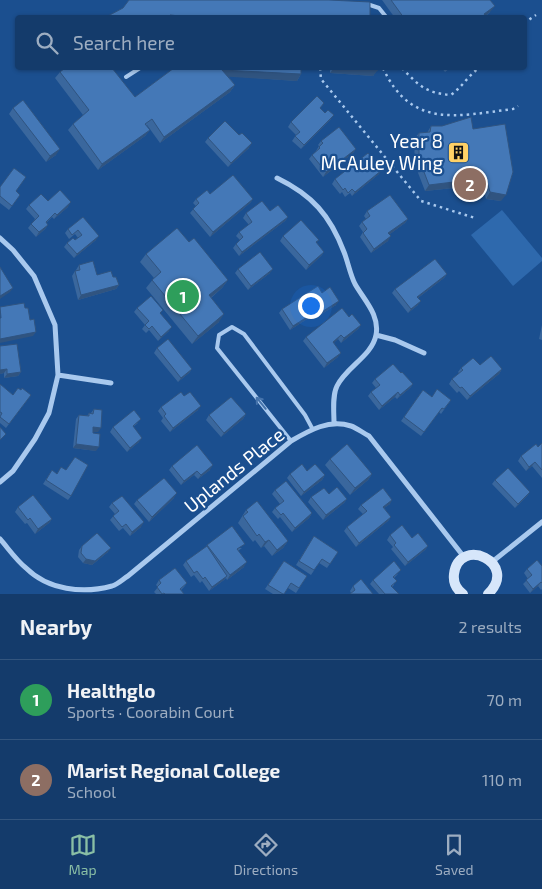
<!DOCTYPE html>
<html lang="en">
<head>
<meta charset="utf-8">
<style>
	body { margin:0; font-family:"Exo 2",sans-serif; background:#214673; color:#f1f3f6 }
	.you { position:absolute; left:310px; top:305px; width:18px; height:18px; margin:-12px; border:4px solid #fff; border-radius:50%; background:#1a73e8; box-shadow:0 0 0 8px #1a73e833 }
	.badge { display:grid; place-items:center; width:32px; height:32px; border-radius:50%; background:#8abfa5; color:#fff; font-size:16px; font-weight:700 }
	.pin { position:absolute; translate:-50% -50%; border:2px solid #fff; box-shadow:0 1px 5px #0006 }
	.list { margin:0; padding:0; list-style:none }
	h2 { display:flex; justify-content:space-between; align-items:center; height:65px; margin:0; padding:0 20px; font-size:21px }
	h2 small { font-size:16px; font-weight:400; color:#9dadc1 }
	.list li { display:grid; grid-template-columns:32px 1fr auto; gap:15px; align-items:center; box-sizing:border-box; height:80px; padding:0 20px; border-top:1px solid #33557e }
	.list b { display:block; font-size:19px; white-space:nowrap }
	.list p { margin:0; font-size:16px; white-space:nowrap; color:#9dadc1 }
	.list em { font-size:16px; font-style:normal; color:#9dadc1 }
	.icon { flex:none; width:28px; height:28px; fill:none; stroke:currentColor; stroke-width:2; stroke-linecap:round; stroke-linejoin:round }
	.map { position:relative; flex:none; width:542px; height:594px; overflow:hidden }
	.search { position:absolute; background:#143b6b; box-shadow:0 1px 4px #0004; left:15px; right:15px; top:15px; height:55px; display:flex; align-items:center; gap:12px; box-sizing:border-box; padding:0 18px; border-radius:5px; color:#9dadc1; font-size:19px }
	.sheet { height:225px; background:#143b6b }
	nav { display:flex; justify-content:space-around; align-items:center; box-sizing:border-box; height:70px; border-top:1px solid #33557e; background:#143b6b; font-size:14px; color:#9dadc1 }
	nav a { display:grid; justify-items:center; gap:2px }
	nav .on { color:#8abfa5 }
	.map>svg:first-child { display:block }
	.green { fill:#2e69ad }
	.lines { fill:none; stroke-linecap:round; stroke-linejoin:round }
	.path { stroke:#a9c9ee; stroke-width:2.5; stroke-dasharray:2.5 4; stroke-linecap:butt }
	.lane { stroke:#a9c9ee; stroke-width:4 }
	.street { stroke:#a9c9ee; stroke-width:5 }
	.secondary { stroke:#d6e6fa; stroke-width:10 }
	.wall { fill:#3a679d }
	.shaded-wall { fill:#305480 }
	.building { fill:#4478b7; stroke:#305480 }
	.oneway { stroke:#4674ac }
	.labels { text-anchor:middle; stroke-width:4.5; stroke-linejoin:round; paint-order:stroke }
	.poi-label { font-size:19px; fill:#fff; stroke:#1b4f8f; text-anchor:end }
	.street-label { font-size:19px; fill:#fff; stroke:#1b4f8f }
</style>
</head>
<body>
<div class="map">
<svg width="542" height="594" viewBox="0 0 542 594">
	<rect width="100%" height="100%" fill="#1b4f8f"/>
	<path class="green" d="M502,210L542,258V261L513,286L471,235Z"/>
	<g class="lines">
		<path class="path" d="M524,23L536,15
			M320,68L321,79L421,201L475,218
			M383,68C411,129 457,116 513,109L518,106
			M402,68C419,86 426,93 451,95C462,87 468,76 479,68"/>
		<path class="lane" d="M367,4L379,8L387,18
			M126,77L140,68
			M291,441L217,348L219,335L232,327L244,334L305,415L312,428"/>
		<path class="street" d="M277,178C312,195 330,215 344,252C348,262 350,274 355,284C364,300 380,315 376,335C372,356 346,367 337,386C332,396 334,412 334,423
			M0,238L13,250L34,276L55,325L58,375L49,413L35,439L13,471L0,482
			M376,335L395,340L424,353
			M58,375L111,383
			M0,539C8,548 16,560 26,568C48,590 83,594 112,586C118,584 123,579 128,576L291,441C310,430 329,419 351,426C357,428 363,433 369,436L464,557
			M492,562L542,522"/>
		<path class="secondary" d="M463,594C456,589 453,582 454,574C459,535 520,563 488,594"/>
	</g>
	<path class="wall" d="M382,0H490V12L486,16L487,18H395Z
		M174,68L301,74L297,81L228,76L235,85L230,92L160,143L147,125V126L150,130L145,136L98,170L68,130L73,124L83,115L55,78L60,72L135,97Z
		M330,68H378L373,76L330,73Z
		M442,68H450L445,72Z
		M13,108L56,155L46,162L9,114Z
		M320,109L331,119L301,149L292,141L296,135L288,127L291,122Z
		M431,126L473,129L501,201L486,199L482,185L425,191L415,165L414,139L419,133H427Z
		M208,138L249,148L228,167L205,142Z
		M321,141L356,149L353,153L323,177L309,159L312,155L316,152V151L319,146L318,145Z
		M379,174L352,196L350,193L345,197L342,192L340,194L332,184L335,179Z
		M0,187L16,191L20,195L9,210L0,203Z
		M210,194L253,199L250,203L210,237L190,213L196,206L193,203L196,199Z
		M48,201L68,207L54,219L52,217L46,223L48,225L45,229L36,237L28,228L35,219L26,209L29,205Z
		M270,211L288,217L285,221L239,256L233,248L236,244L240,240L236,236L239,232L249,225L243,218L246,213Z
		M367,211L408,219L405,223L390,234L388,241L371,253L360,237L363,232L359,226L362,222L366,219L364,216Z
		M83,217L96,240L74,258L64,247L67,243L75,240L78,238L75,234L69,239L65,233L68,229Z
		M283,236L316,243L324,252L321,256L306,270L280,241Z
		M189,242L228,280L222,288L211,298L219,322L192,344L146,288L154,278L140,262L146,254Z
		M79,265L97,275L113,277L119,285L116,289L78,300L72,276L75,271H77L76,270Z
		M238,269L270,273L248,290L235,273Z
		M447,274L444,278L418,298V305L408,313L392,293L395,289Z
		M322,293L336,305L317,317L315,314L290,330L279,313L282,309Z
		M137,308L161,314L169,331L158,341L149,330L146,333L142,329L145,325L134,312Z
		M349,317L361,325L358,329L341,343L338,339L333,343L338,357L324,368L303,341L306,337Z
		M542,325V340L539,339Z
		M0,346L21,372L18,376L4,378V373L0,374Z
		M157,348L192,369L189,373L178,382L154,353Z
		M480,365L502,369L499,374L467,400L459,391L457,393L449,384L452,379L459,373L458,372L461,368Z
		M401,373L413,384L410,388L397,399L395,397L379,410L368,396L371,392L376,388L372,383L375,379Z
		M0,384L13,395L21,390L31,395L6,428L0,423Z
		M423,390L432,397L451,400L441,414L439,412L421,436L401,421Z
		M184,396L198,410L170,432L161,421L163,418L158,411L161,407Z
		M94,409L98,432H93L96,451L73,448L76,419L79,415L87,416L89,413H91Z
		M246,414L243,419L221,437L206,420L209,415Z
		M138,423L133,427L139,442L127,452L110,432L113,427Z
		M542,443V478L532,466L526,471L518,461L521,456L538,447Z
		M330,459L372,474L368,480L350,495L325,465Z
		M172,466L210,470L198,479L194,475L181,485L169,470Z
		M52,470L71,496L68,500L43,484Z
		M307,471L325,475L322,480L301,496L287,478L290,474Z
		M495,480L530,492L527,496L515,508L492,484Z
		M275,490L312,513L309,518L292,532L280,517L278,519L272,512L275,508L280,504L272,494Z
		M329,494L347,499L344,503L323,520L308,502L311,497Z
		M174,498L149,522L134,504L137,500Z
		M112,503L141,527L130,536L123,528L119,531L110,520L115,514L109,507Z
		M390,504L384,508L391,517L388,521L356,547L344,531L347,527L363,514L358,509L361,505Z
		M18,507L52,519L49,523L35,534L27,523L25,524L15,512Z
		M246,510L288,541L283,548L272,556L264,546L261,548L255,540L253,542L238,523Z
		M390,535L412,538L428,546L425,550L405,566L391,549L393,547L387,540Z
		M314,536L338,552L327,568L319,563L311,575L296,565Z
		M207,545L242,548L238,551L244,567L227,580L226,578L224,580L209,591L202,581L200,583L194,575L191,577L183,565L186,561L205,548Z
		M82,546L108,552L92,565L83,563L78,557L79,550Z
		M284,561L307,576L296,593L288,588L284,594H273L265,589Z
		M542,566V589L541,590L538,586L530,593L523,584L528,579L524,573L527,569Z
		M398,574L394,578V585L392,587L399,594H379L370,584L373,580Z
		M159,580L187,583L184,587L181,590L184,594H156L154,592L158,587L156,585Z
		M353,586L373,594L351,593L350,591Z"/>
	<path class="shaded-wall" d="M495,6L490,12L483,18L484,14Z
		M170,15L200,18H167Z
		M334,68H350L378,70L373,76L330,73Z
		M222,70L301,74L297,81L218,76Z
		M235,85L230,92L160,143L164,137Z
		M334,115L331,119L301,149L304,145Z
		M150,130L145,136L98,170L102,164Z
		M252,143L249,148L228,167L231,163Z
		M60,149L56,155L46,162L50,156Z
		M356,149L353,153L323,177L326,172Z
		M382,170L379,174L352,196L355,192Z
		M486,178L482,185L425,191L429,185Z
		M490,192L506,195L501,201L486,199Z
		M253,199L250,203L210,237L213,232Z
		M71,202L68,207L54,219L57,215Z
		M288,217L285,221L239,256L242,252Z
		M408,219L405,223L386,237L388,233Z
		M48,225L45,229L36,237L39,232Z
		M99,236L96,240L74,258L77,254Z
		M391,236L388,241L371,253L374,249Z
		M324,252L321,256L306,270L309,265Z
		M273,269L270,273L248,290L251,286Z
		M447,274L444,278L414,301L417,297Z
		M228,280L222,288L203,304L209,295Z
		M119,285L116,289L78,300L81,295Z
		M13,288L10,292L0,299V296Z
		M339,301L336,305L317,317L320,313Z
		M421,301L418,305L408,313L411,309Z
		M318,310L315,314L290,330L293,326Z
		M224,314L219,322L192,344L198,336Z
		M361,325L358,329L341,343L344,338Z
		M172,327L169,331L158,341L161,337Z
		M36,332L33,336L0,343V339Z
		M341,335L338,339L330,347L333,342Z
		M341,353L338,357L324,368L327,363Z
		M7,369L4,373L0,374V370Z
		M192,369L189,373L178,382L181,378Z
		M502,369L499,374L467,400L470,396Z
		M21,372L18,376L4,378L7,374Z
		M413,384L410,388L397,399L400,395Z
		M398,392L395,397L379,410L382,406Z
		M201,406L198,410L170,432L173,428Z
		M246,414L243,419L221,437L224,433Z
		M93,427L101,428L98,432H90Z
		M142,438L139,442L127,452L130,448Z
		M76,444L99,447L96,451L73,448Z
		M535,462L532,466L526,471L529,467Z
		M213,465L210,470L198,479L201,475Z
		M197,471L194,475L181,485L184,481Z
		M372,474L368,480L350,495L355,488Z
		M325,475L322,480L301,496L304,492Z
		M530,492L527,496L515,508L518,504Z
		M177,493L174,498L149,522L152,517Z
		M347,499L344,503L323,520L326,515Z
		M392,500L390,504L380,511L383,507Z
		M312,513L309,518L292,532L295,528Z
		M391,517L388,521L356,547L359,543Z
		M52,519L49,523L35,534L38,529Z
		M144,522L141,527L130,536L132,532Z
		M269,540L264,546L261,548L265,542Z
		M288,541L283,548L272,556L277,550Z
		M428,546L425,550L405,566L408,562Z
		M111,548L108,552L92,565L83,563L86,559Z
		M247,562L244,567L227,580L230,575Z
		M227,576L224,580L209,591L212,587Z
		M541,582L538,586L530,593L533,589Z"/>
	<path class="building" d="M129,0H329L370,2V18H200L170,15L167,18H104L123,8Z
		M391,0H490L495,6L484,14L487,18H404Z
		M65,68H112L135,97L174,68H301V74L222,70L235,85L164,137L152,119L145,124L150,130L102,164L73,124L89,110L60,72Z
		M350,68H378V70Z
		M317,96L324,103L320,108L325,113L328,110L334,115L304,145L295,136L300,132L291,122Z
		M23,100L60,149L50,156L13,108Z
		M471,117L473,129L505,124L513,172L506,195L490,192L486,178L429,185L419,159V133L430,132L431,126H442Z
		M225,121L239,135L242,133L252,143L231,163L208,138Z
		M339,127L356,149L326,172L312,155L320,148L319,147L323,143L321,141Z
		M368,153L382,170L355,192L352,189L348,193L345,188L343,190L335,179Z
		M14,168L26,177L16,191L20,195L12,206L0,196V187Z
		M233,175L253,199L213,232L193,209L199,203L196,199L207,190L210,194Z
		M60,190L71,202L57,215L55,213L46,222L48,225L39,232L31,224L39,216L29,205L41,194L48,201Z
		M390,195L408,219L388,233L391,236L374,249L363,233L367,229L362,222L370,216L367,211Z
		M262,201L270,211L278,205L288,217L242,252L236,244L243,237L239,232L252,222L246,213Z
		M83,217L99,236L77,254L67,243L73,238L75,240L82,235L78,230L72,235L68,229Z
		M301,220L319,240L316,242L324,252L309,265L283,236Z
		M177,228L189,242L194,238L228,280L209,295L224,314L198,336L152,280L161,272L146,254Z
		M260,252L273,269L251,286L238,269Z
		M435,259L447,274L417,297L421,301L411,309L395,289Z
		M93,261L97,275L111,271L113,277H116L119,285L81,295L75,271L80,270L79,265Z
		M0,267L13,288L0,296Z
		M318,286L322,293L330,287L339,301L320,313L318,310L293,326L282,309Z
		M151,296L163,310L160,313L172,327L161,337L152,326L149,329L145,325L149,321L137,308Z
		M24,303L25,308H28L30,320L34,319L36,332L0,339V318H1L0,307Z
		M342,308L349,317L352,314L361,325L344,338L341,335L333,342L341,353L327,363L306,337Z
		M168,339L192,369L181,378L157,348Z
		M17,344L21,372L7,374V369L0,370V346Z
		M491,356L502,369L470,396L462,387L460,388L452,379L463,370L461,368L473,358L480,365Z
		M393,364L401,373L402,372L413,384L400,395L398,392L382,406L371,392L380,385L375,379Z
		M0,384L13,395L18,388L21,390L22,388L31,395L9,424L0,417L2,413L0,412Z
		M437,389L451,400L444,409L442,408L424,432L404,417L423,390L432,397Z
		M181,392L184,396L190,392L201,406L173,428L164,416L166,414L161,407Z
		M231,397L246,414L224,433L209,415Z
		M94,409L102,410L101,428L93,427V433L100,434L99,447L76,444L79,415L89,416V413L93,414Z
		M134,410L141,419L133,426L142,438L130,448L113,427Z
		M0,427L6,434L0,440Z
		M542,443V470L535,462L529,467L521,456L536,444L538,447Z
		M347,444L372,474L355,488L330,459Z
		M197,445L213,465L201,475L197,471L184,481L172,466Z
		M75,457L88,465L71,496L46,480L52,470L57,474L61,467L66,470Z
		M302,464L307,471L315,464L325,475L304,492L290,474Z
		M508,468L530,492L518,504L495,480Z
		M164,478L177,493L152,517L137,500Z
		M286,481L312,513L295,528L283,513L281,515L275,508L284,501L275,490Z
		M337,487L347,499L326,515L311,497L324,488L329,494Z
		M383,488L392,500L383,507L391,517L359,543L347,527L367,511L361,505Z
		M33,495L52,519L38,529L30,518L28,520L18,507Z
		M122,496L144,522L132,532L126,524L122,527L113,516L119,511L112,503Z
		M257,501L288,541L277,550L269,540L265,542L259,534L257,536L243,516L248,512L246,510Z
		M402,525L412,538L418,533L428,546L408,562L394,545L396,543L390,535Z
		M232,526L245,544L237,549L247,562L230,575L207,545Z
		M97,533L111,548L95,561L86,559L81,553L82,546Z
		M314,536L338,552L330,564L322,559L314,570L299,561Z
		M207,546L227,576L212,587L205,577L203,579L197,571L194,573L186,561Z
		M537,560L542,566V583L541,582L533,589L526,580L532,575L527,569Z
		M284,561L307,576L299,588L291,583L284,594H283L268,585Z
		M394,561L401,570L393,577L397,581L391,586L399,594H385L373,580Z
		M175,568L187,583L180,589L184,594H165L164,593L162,594L157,587L161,583L159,580Z
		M361,579L373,594H350L355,590L353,586Z"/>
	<defs><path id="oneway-shaft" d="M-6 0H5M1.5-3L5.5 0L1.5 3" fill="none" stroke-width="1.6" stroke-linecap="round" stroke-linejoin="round" transform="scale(1.25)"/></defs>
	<use class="oneway" href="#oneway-shaft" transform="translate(261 403) rotate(-129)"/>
	<defs>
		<symbol id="building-square" viewBox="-11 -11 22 22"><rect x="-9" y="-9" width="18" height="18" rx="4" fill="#ffd166" stroke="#1b4f8f"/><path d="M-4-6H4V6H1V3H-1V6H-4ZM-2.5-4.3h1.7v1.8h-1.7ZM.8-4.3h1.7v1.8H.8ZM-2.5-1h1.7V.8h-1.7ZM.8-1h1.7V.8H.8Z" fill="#111"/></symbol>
	</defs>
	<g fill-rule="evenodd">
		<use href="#building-square" x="446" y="140" width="25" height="25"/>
	</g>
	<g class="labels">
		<g class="poi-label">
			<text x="443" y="148">Year 8<tspan x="443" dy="22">McAuley Wing</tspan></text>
		</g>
		<g class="street-label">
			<text transform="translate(234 470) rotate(-39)" y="7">Uplands Place</text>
		</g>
	</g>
</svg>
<div class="you"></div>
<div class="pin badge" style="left:183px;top:296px;background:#2e9e5b">1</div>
<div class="pin badge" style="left:470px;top:184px;background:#8d6e63">2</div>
<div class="search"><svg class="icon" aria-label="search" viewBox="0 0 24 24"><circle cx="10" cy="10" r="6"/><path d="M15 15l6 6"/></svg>Search here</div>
</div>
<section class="sheet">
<h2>Nearby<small>2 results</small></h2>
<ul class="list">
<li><span class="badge" style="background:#2e9e5b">1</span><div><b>Healthglo</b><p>Sports · Coorabin Court</p></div><em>70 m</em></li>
<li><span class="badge" style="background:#8d6e63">2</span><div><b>Marist Regional College</b><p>School</p></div><em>110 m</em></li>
</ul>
</section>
<nav>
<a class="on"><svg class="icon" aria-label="map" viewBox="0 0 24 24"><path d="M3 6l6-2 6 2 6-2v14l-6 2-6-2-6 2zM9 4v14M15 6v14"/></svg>Map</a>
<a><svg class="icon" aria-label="directions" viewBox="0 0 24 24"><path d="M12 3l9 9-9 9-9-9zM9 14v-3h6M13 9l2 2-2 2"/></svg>Directions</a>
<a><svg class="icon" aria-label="saved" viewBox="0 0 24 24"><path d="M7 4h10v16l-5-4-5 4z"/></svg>Saved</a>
</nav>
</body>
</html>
